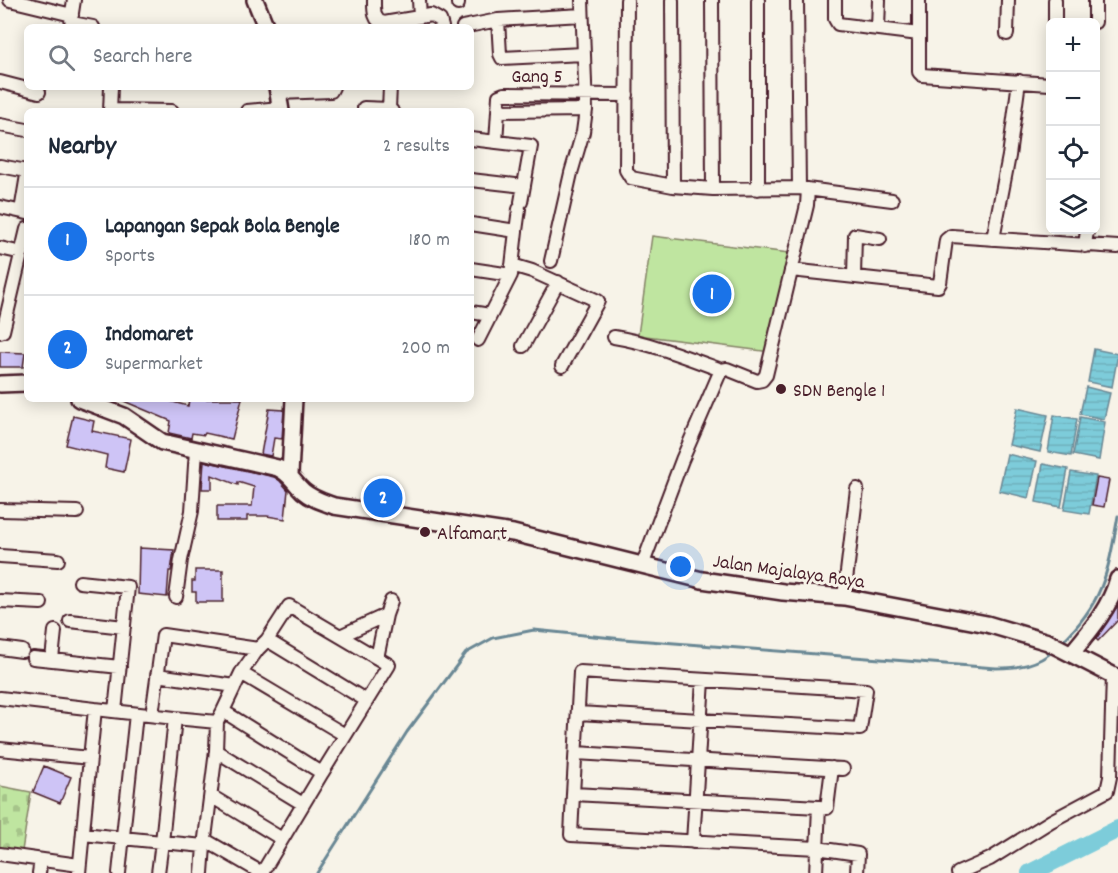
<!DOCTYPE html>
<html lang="en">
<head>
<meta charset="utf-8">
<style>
	body { margin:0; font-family:Dekko,sans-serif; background:#f6f6f7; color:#1f2937 }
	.controls { position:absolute; right:18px; top:18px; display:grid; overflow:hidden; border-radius:9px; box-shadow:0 3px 15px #0003 }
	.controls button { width:54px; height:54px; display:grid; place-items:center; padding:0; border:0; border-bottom:2px solid #e0e1e3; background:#fff; color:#1f2937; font:30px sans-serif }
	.you { position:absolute; left:681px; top:567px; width:21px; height:21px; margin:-15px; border:4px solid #fff; border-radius:50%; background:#1a73e8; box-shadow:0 0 0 9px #1a73e833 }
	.badge { display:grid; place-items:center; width:39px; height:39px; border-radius:50%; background:#1a73e8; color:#fff; font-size:20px; font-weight:700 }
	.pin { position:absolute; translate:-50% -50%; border:3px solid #fff; box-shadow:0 2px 6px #0006 }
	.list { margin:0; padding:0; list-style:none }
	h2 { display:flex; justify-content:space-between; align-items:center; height:78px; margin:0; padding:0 24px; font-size:26px }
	h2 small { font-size:20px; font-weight:400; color:#747a83 }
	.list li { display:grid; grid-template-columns:39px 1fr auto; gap:18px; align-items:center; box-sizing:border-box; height:108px; padding:0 24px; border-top:2px solid #e0e1e3 }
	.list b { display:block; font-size:22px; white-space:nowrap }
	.list p { margin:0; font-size:20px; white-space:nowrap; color:#747a83 }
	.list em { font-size:20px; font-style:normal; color:#747a83 }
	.icon { flex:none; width:33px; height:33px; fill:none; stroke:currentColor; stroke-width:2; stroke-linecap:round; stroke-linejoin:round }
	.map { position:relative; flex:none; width:1118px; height:873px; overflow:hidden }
	.search { position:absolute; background:#fff; box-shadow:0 3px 15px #0003; left:24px; top:24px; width:450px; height:66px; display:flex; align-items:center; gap:15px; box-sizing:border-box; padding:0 21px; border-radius:9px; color:#747a83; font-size:22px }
	.panel { position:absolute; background:#fff; box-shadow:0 3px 15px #0003; left:24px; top:108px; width:450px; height:294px; border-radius:9px }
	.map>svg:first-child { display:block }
	.cemetery { fill:url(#cemetery-stones); stroke:#848266; stroke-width:1.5 }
	.garden { fill:#bfe5a0; stroke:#848266; stroke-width:1.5 }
	.water { fill:url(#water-rules); stroke:#698794; stroke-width:1.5 }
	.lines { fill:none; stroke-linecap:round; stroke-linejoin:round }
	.stream { stroke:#698794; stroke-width:3 }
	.river { stroke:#7dccda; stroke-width:18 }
	.building { fill:#cec4f6; stroke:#4a1f2b; stroke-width:1.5 }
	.minor-casing { stroke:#4a1f2b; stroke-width:16 }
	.tertiary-casing { stroke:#4a1f2b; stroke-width:20 }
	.minor { stroke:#f7f3e8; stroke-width:12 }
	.tertiary { stroke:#f7f3e8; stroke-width:15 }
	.poi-dot { fill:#4a1f2b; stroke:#f7f3e8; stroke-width:2 }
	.labels { text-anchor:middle; stroke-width:6; stroke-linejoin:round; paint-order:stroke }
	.street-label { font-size:20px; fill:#4a1f2b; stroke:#f7f3e8 }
	.poi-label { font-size:20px; fill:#4a1f2b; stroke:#f7f3e8; text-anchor:start }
</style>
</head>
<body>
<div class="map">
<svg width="1118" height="873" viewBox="0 0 1118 873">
	<defs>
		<pattern id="cemetery-stones" width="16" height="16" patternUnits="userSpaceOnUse" patternTransform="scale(1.5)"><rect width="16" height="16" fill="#bfe5a0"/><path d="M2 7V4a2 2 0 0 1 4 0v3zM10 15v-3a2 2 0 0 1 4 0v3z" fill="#a6c48a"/></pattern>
		<pattern id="water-rules" width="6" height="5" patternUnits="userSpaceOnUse" patternTransform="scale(1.5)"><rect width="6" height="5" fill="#7dccda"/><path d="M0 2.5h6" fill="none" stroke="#6eafbb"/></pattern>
	</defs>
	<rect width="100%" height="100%" fill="#f7f3e8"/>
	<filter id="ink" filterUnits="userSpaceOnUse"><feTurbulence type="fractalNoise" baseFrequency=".0167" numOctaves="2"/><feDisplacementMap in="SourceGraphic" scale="12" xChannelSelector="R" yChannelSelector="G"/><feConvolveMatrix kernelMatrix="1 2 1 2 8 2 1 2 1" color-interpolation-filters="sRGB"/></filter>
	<g filter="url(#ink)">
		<path class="cemetery" d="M0,786L31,792L22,851L0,847Z"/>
		<path class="garden" d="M652,236L789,253L771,352L638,335Z"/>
		<path class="water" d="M1094,349L1118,354L1112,387L1088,382Z
			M1086,387L1110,393L1104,419L1080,414Z
			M1017,408L1048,415L1040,452L1009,445Z
			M1054,415L1077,419L1071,456L1048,452Z
			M1080,417L1105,422L1099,460L1073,455Z
			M1007,454L1037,461L1029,498L999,491Z
			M1043,464L1068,469L1061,507L1036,502Z
			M1071,472L1096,476L1089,514L1064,510Z"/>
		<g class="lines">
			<path class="stream" d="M1061,643C1104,602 1108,572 1118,516
				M317,873L407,732L466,653L493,638L534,630L623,639L996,668C1018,668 1038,665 1054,650"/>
			<path class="river" d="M1030,873L1118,829"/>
		</g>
		<path class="building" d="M0,352L25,353L23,367H0Z
			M119,399H162L188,406L189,399H242L232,439L205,433L204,435L192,433L191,438L169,433L171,421Z
			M269,409L284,410L282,439L274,438L271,456L261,454Z
			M73,416L94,421L92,431L131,439L124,472L105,468L107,455L66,445Z
			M204,461L274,477L280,481L288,490L285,519L267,516H247V521H217V506H252L254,487L238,482V485L212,475V489H202Z
			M1097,478L1109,480L1104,507L1092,505Z
			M139,548L174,550L171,571H169L167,597L138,594Z
			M195,570H223V602H196V592H192V581H195Z
			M1118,605V620L1098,641L1096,639Z
			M44,766L71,777L60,803L33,792Z"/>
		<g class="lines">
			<defs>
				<path id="minor" d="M10,0L72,15
					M74,0L71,19L72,23L93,27
					M374,0C374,9 373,21 384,23L431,15L440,20L442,27
					M419,0L420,17
					M458,0V4
					M627,0L626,170L631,178L673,186L713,189L799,188L892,200
					M672,0L673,186
					M712,0L713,189
					M758,0V189
					M797,0L799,188
					M835,0V19L838,24L919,34
					M919,0V72L922,75L1050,84
					M582,15L498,20L500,54L502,58L583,54
					M1055,22V0
					M1095,22V0
					M463,27L498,20
					M878,29L879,0
					M1007,34L1008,0
					M0,82L39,92
					M278,93L331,91L333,87
					M364,108L389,109L392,111
					M389,109L390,87
					M110,110L172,111
					M110,111L111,87
					M247,111L280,108
					M498,111L586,110
					M0,125L27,130
					M471,139L531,146L521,202
					M496,142L499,96L504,94L627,95
					M0,166L27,171
					M471,180L524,186
					M0,207L27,213
					M21,211L27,175
					M471,224L516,231L511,275L471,269
					M516,231L519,209
					M993,239L1009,156L1019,81
					M1085,246L1087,230
					M0,248L22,253
					M551,261L571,173L583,132L586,110L582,0
					M512,265L532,271L598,301L562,366
					M791,270L938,286L940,283L946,240L951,236L1118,247
					M854,277L855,235L880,239
					M471,312L490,315
					M0,332L3,331L27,229
					M614,337C651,343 686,357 721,370
					M478,340L511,275
					M523,346L558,282
					M0,510L77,512
					M0,556L58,560
					M642,566L682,460L721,370L727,369L757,381L762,380L766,375L807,205L808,189
					M80,582L128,587L115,711
					M176,597L181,560L192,511L196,450
					M844,597L857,489
					M0,601L41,603
					M386,615L391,601
					M70,621L124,627
					M340,636L386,615L377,658
					M267,640L367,701
					M0,648L22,651
					M258,649L267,640L289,606L389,665L322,773
					M33,658L120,667
					M52,659L55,631
					M241,673L345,735
					M157,675L235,686
					M0,698L95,709
					M152,715L163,635L258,649L241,673L223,711
					M175,718L217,722L223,711L322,773L262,873L205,840
					M0,749L90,758L79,873
					M216,751L303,804
					M576,753L843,769
					M573,794C575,754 578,713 580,672L866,690L860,729L578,713
					M211,796L282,839
					M819,807L827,808L832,768
					M83,834L162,842L175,718L95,709L90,758
					M693,842L703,680
					M0,854L79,865
					M39,873L41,860
					M119,873L136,714
					M158,873L162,842L204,846L216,751L217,722
					M202,873L204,846
					M816,873L819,807L573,794L571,835L817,848L858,854L857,873
					M958,873L990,859L1051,821L1107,791L1110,777L1113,675"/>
				<path id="tertiary" d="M255,0L266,27
					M277,87L281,111
					M0,384L27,383
					M79,399L124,416L162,442L278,468C292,475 292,481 303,491C312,499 323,502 334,506L513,533L702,580L783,592L844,597L987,624L1048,642L1118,678
					M290,474L294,399
					M1071,654C1090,631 1110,608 1118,579"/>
			</defs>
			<use href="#minor" class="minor-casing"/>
			<use href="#tertiary" class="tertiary-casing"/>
			<use href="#minor" class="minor"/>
			<use href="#tertiary" class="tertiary"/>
		</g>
	</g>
	<g class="poi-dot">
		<circle cx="781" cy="389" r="6"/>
		<circle cx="425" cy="532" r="6"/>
	</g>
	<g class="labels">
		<g class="street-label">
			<text x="537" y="82">Gang 5</text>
			<text transform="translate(789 570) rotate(8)" y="7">Jalan Majalaya Raya</text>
		</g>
		<g class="poi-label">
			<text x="793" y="396">SDN Bengle 1</text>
			<text x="437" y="539">Alfamart</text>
		</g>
	</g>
</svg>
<div class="controls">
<button>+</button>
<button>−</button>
<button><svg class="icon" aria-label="locate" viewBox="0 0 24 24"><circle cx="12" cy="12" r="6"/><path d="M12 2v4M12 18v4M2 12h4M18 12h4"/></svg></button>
<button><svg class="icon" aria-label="layers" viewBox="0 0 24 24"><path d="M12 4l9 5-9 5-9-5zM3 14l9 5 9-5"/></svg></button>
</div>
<div class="you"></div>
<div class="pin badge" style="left:712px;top:294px">1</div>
<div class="pin badge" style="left:383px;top:498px">2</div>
<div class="search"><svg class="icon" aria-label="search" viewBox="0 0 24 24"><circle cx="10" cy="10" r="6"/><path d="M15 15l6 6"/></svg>Search here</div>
<section class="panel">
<h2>Nearby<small>2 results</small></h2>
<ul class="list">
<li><span class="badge">1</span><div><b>Lapangan Sepak Bola Bengle</b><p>Sports</p></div><em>180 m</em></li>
<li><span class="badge">2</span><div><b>Indomaret</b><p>Supermarket</p></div><em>200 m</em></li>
</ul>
</section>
</div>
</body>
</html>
